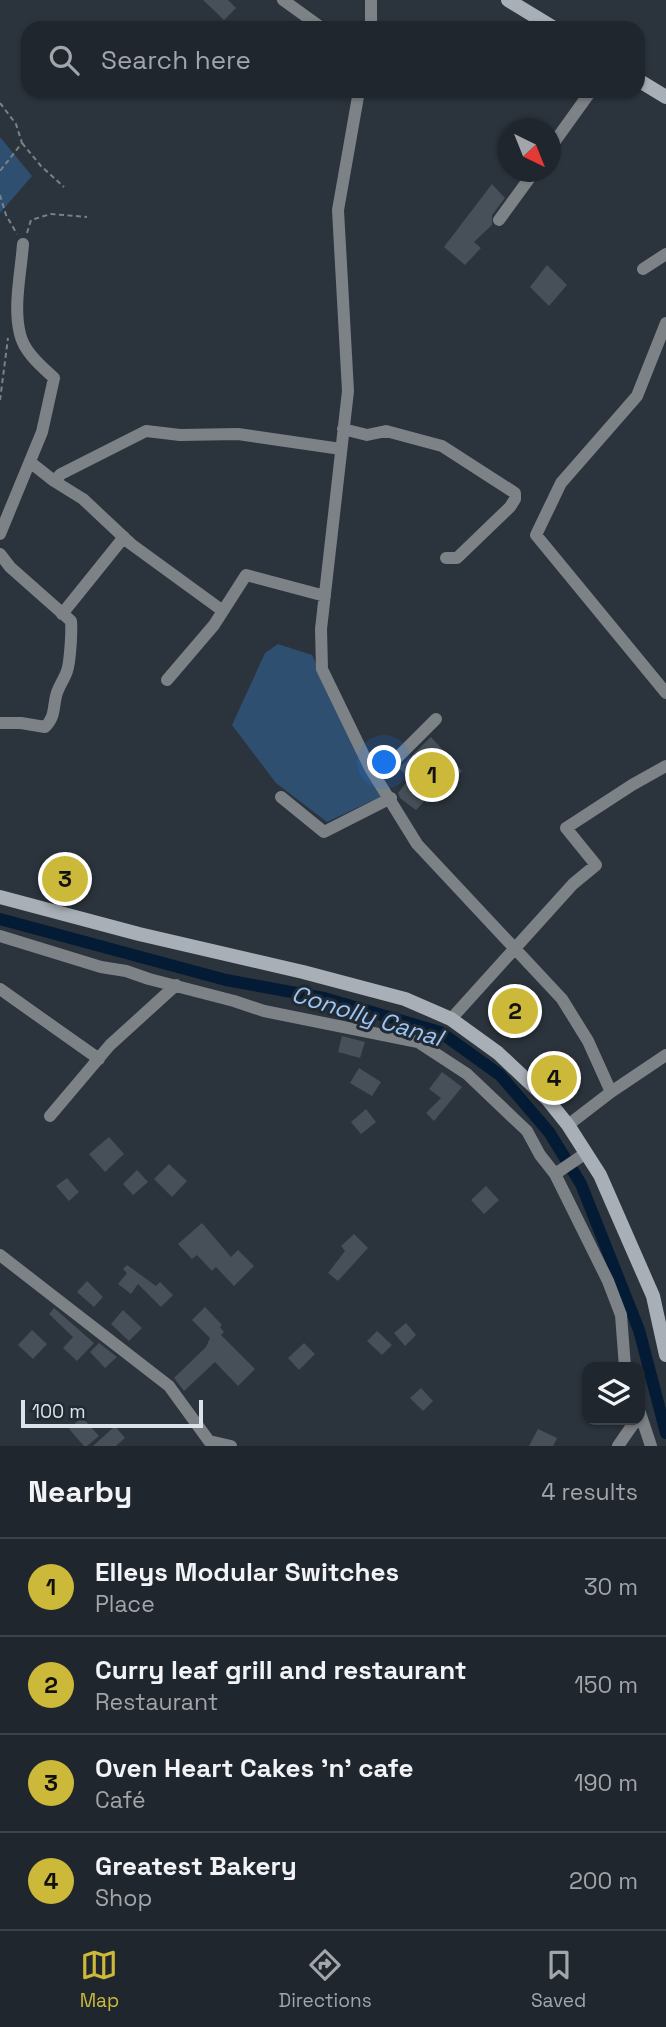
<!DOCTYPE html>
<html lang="en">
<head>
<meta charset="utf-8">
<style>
	body { margin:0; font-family:"Space Grotesk",sans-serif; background:#2d3239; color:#f1f3f6 }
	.controls { position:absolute; right:21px; bottom:21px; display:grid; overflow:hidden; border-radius:14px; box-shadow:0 2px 5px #0004 }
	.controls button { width:63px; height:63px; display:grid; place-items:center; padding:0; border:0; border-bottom:2px solid #3d4349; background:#20262d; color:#f1f3f6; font:35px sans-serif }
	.compass { position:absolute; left:498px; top:119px; width:63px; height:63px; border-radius:50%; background:#20262d; box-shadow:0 2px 5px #0004; rotate:137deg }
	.scale { position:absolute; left:21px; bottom:18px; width:182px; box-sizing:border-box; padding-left:7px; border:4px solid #dce2e7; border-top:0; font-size:19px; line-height:24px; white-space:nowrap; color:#dce2e7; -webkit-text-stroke:5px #212932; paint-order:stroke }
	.you { position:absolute; left:385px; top:763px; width:24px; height:24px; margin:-18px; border:5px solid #fff; border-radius:50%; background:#1a73e8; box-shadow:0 0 0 10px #1a73e833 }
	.badge { display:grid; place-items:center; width:46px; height:46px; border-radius:50%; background:#ccb939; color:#111; font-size:23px; font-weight:700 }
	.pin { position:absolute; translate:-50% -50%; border:4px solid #fff; box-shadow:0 2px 7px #0006 }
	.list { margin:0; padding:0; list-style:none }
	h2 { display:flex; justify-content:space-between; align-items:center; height:91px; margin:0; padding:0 28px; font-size:30px }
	h2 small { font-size:23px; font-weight:400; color:#a2a5aa }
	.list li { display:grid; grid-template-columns:46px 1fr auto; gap:21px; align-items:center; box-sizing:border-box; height:98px; padding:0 28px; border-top:2px solid #3d4349 }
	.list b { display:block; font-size:26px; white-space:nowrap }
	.list p { margin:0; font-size:23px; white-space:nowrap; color:#a2a5aa }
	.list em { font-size:23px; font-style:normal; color:#a2a5aa }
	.icon { flex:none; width:38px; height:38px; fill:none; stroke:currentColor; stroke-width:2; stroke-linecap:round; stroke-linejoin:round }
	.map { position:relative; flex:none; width:666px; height:1446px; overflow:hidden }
	.search { position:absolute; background:#20262d; box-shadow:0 2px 5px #0004; left:21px; right:21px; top:21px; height:77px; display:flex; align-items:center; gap:18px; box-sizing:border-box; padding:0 24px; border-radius:21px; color:#a2a5aa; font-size:26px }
	.sheet { height:483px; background:#20262d }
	nav { display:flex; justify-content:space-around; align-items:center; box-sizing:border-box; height:98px; border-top:2px solid #3d4349; background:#20262d; font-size:19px; color:#a2a5aa }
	nav a { display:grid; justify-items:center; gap:4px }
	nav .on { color:#ccb939 }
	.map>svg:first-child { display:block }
	.green { fill:#2f4f71 }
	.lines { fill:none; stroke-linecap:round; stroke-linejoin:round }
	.canal { stroke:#031b34; stroke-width:12 }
	.building { fill:#475059 }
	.path { stroke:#7a8188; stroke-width:2; stroke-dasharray:5 3.5; stroke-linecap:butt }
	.street { stroke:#7d8287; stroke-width:12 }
	.secondary { stroke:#a8afb6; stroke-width:14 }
	.labels { text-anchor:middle; stroke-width:6; stroke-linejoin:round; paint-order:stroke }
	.water-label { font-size:24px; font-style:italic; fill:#9ac6f6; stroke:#212932 }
</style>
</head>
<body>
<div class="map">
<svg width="666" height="1446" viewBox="0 0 666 1446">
	<rect width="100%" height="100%" fill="#2b333c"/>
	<path class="green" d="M0,137L32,176L0,213Z
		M278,644L312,655L382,796L327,822L276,783L232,725L265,653Z"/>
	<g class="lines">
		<path class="canal" d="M0,919L226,980L324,998L440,1032L500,1075L549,1132L581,1184L639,1330L666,1433"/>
	</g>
	<path class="building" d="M203,0H228L236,8L224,20Z
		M492,184L505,198L492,215V225L474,242L481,248L465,265L444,247Z
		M547,265L567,285L549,306L530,287Z
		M431,737L462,771L431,802L428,797L416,810L400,798L398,793L409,779L399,768Z
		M65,864L77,874L67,890L52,884Z
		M515,1002L531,1022L514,1037L500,1021Z
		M342,1036L365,1042L360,1058L338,1052Z
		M550,1063L568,1082L558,1092L539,1074Z
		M359,1068L381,1082L372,1096L350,1083Z
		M442,1072L462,1087L434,1121L426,1113L441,1098L429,1089Z
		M366,1109L376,1122L361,1134L351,1122Z
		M109,1137L124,1154L105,1172L89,1154Z
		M169,1164L187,1181L172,1197L154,1179Z
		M137,1170L148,1182L133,1195L123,1184Z
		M67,1178L79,1192L69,1201L56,1186Z
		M486,1186L499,1200L484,1214L471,1200Z
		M202,1223L231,1257L238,1250L254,1266L234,1286L216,1267L212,1271L197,1255L192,1259L178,1244Z
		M354,1234L368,1248L338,1281L328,1273L345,1251L341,1246Z
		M127,1265L156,1286L160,1282L173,1295L161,1307L138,1284L131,1294L118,1284L127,1273L123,1269Z
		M87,1281L103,1297L94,1307L77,1292Z
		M205,1307L222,1325L220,1327L224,1332L221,1335L255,1369L238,1386L215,1362L184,1391L174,1378L206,1347L210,1338L192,1320Z
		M54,1308L94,1343L77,1361L63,1348L73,1337L49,1314Z
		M123,1310L142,1328L129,1341L111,1324Z
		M406,1323L416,1335L405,1346L394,1333Z
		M32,1330L47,1344L33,1359L18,1345Z
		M377,1331L392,1345L382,1355L367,1341Z
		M99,1343L117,1357L105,1368L90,1352Z
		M304,1343L315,1354L299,1370L288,1358Z
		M421,1388L433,1401L423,1411L410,1398Z
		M82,1417L99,1436L87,1446H84L69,1429Z
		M115,1426L125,1438L116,1446H93Z
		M538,1429L557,1438L553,1446H529Z"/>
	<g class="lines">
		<path class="path" d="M0,103L16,124L22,143L0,171
			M22,143L41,166L64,187
			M0,195L6,215L17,234
			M27,233L31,220L51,214L87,217
			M0,400L8,338"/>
		<path class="street" d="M283,0L322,28
			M371,0V28
			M359,91L338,210L348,391L321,629L322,669L370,768L417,844L562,999L588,1041L611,1092
			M550,148L591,91
			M499,220L534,172
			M643,269L666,254
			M666,323L637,396L561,483L536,535L666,693
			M343,429L367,435L386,431L442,446L515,493V499L510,507L457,558H446
			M30,462L54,481L83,499L131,544L223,611
			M54,481L61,474L146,431L180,435L238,434L341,449
			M0,534L42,432L54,378C41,366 24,352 20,334C13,307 21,272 23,244
			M0,554L10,567L71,621C72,631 70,663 67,671C64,680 58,687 56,696C53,709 55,717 45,727L21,723H0
			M62,614L124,537
			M167,680L214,625L246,575L325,596
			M377,778L436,719
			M281,797L324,832L391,798
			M0,936L101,967L126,971L149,979L234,1001L264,1011L418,1042L467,1074L527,1131L540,1155L555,1174L608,1281L621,1315L625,1367
			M0,989L99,1059
			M451,1019L573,884L596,865L566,828L632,785L666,766
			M50,1116L110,1045L176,985
			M568,1125L611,1092L666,1055
			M555,1174L586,1153
			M0,1255L169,1386L209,1441L231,1446
			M640,1413L651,1446
			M618,1446L636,1420"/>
		<path class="secondary" d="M508,0L554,28
			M638,80L666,97
			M0,897L139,934L303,972L405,999L451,1019L498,1053L548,1100L568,1125L600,1175L653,1296L666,1355"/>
	</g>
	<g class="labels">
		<g class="water-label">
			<text transform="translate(367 1016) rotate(17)" y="8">Conolly Canal</text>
		</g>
	</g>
</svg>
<div class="controls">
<button><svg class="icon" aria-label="layers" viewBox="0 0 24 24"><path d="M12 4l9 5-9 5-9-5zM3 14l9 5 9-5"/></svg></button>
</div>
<svg class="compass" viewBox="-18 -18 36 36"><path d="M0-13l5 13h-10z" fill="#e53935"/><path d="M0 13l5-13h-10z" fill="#a2a5aa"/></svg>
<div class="scale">100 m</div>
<div class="you"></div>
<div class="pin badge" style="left:432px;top:775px">1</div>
<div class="pin badge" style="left:515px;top:1011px">2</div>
<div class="pin badge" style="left:65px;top:879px">3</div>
<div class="pin badge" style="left:554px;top:1078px">4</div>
<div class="search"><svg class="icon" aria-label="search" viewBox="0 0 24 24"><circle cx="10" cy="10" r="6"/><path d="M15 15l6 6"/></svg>Search here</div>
</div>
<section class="sheet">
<h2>Nearby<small>4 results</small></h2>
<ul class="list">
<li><span class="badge">1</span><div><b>Elleys Modular Switches</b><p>Place</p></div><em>30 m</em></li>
<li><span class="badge">2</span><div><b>Curry leaf grill and restaurant</b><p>Restaurant</p></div><em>150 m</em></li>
<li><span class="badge">3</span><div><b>Oven Heart Cakes 'n' cafe</b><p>Café</p></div><em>190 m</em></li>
<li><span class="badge">4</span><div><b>Greatest Bakery</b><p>Shop</p></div><em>200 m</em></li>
</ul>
</section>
<nav>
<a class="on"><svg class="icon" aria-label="map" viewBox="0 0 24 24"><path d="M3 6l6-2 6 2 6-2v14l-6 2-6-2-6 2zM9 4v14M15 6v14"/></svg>Map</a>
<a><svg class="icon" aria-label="directions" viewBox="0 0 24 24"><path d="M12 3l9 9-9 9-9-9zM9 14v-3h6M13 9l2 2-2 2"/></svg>Directions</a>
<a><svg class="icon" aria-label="saved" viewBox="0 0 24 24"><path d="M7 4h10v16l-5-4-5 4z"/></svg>Saved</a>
</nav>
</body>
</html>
